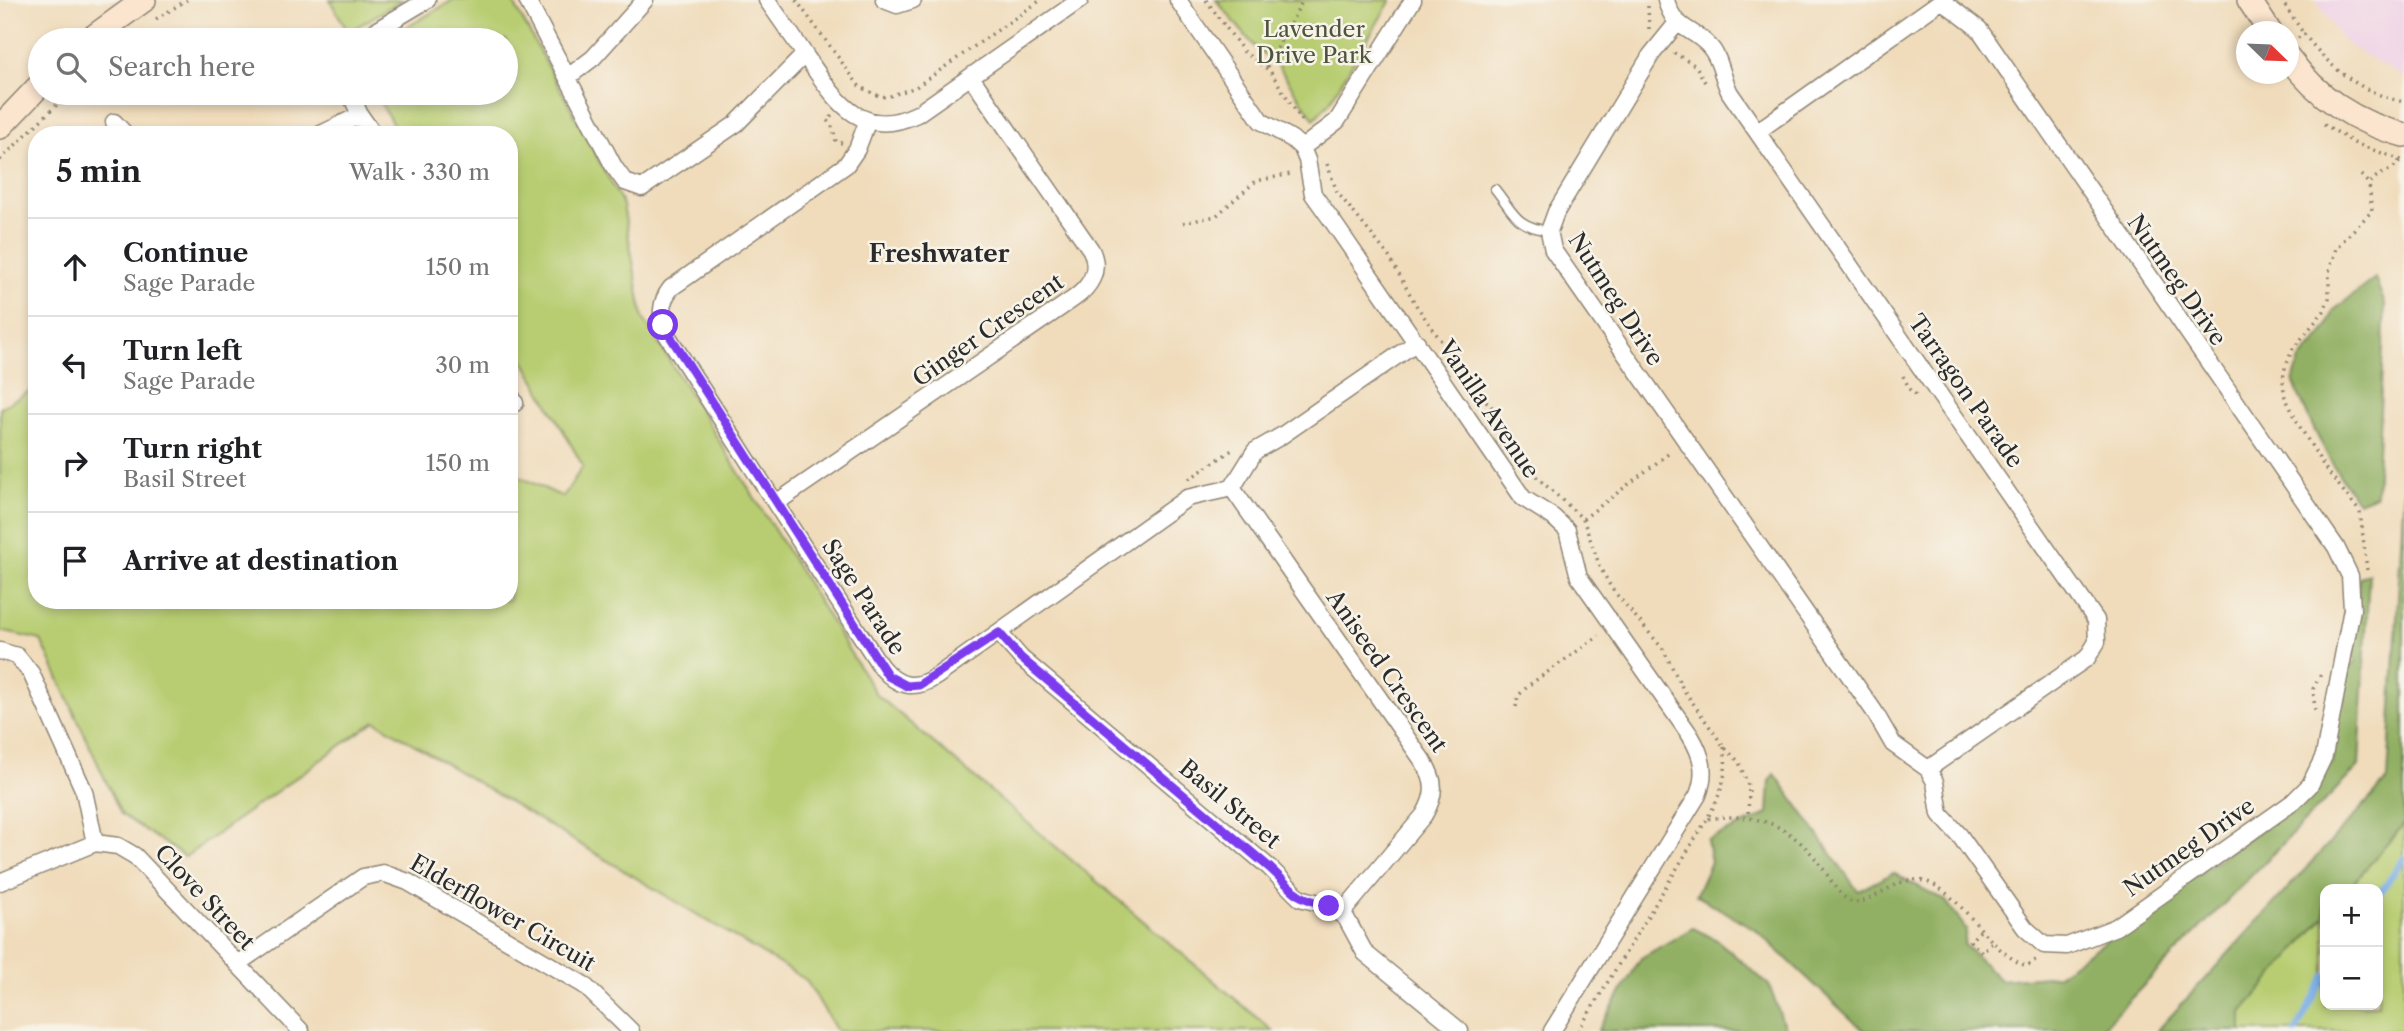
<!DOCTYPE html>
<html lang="en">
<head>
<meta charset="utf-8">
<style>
	body { margin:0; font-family:"Libre Caslon Text",serif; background:#f6f6f6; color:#202124 }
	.controls { position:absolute; right:21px; bottom:21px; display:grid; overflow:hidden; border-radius:14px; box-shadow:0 4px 10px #0003 }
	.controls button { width:63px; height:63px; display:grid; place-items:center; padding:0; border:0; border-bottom:2px solid #e0e0e0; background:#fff; color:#202124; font:35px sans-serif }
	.compass { position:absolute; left:2236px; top:21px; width:63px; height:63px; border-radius:50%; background:#fff; box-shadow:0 4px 10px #0003; rotate:113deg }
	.stop { position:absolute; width:21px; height:21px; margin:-16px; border:5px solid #7c3aed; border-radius:50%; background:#fff }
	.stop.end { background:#7c3aed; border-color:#fff; box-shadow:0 2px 7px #0008 }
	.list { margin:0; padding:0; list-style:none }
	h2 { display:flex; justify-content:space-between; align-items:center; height:91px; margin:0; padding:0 28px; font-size:30px }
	h2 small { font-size:23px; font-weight:400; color:#757577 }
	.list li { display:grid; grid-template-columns:46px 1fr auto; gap:21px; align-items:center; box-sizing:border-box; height:98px; padding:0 28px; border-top:2px solid #e0e0e0 }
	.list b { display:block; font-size:26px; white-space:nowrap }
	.list p { margin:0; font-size:23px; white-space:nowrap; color:#757577 }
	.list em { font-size:23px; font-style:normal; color:#757577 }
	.icon { flex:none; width:38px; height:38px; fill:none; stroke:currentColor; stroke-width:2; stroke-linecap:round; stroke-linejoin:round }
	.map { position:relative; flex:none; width:2404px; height:1031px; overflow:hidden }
	.search { position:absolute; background:#fff; box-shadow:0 4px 10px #0003; left:28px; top:28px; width:490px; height:77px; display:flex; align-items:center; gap:18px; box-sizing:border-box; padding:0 24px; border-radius:38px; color:#757577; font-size:26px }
	.panel { position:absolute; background:#fff; box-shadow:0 4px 10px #0003; left:28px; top:126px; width:490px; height:483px; border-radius:28px }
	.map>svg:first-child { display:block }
	.built { fill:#efd0e6 }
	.green { fill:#b8cd72; stroke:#727c4e; stroke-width:2 }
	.forest { fill:#92b064; stroke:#5e6e48; stroke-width:2 }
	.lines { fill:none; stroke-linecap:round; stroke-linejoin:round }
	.stream { stroke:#7aaee7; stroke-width:6 }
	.lane-casing { stroke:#8e8473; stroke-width:11 }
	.street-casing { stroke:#8e8473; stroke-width:19 }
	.secondary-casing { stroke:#8e8473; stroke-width:26 }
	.path { stroke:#8e8473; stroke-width:3.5; stroke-dasharray:2 5; stroke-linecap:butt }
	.lane { stroke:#fff; stroke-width:8 }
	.street { stroke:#fff; stroke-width:16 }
	.secondary { stroke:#fbe5cf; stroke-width:23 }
	.route { stroke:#7c3aed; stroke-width:9 }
	.labels { text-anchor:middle; stroke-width:5; stroke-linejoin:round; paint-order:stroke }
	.park-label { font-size:23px; fill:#4e543d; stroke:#f7f3e8 }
	.street-label { font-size:23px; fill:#2b2b2b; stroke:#f7f3e8 }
	.neighbourhood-label { font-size:24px; font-weight:bold; fill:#2b2b2b; stroke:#f7f3e8 }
</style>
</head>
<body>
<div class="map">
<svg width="2404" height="1031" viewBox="0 0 2404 1031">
	<rect width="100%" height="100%" fill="#f7f3e8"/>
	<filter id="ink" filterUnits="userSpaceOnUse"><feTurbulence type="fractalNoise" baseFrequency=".0143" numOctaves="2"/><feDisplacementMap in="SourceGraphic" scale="14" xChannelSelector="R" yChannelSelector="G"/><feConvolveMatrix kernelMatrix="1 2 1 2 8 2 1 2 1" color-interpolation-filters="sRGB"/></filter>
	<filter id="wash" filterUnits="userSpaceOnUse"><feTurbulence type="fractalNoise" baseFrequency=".00686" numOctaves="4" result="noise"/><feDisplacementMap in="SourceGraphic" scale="28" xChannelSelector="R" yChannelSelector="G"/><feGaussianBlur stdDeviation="1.57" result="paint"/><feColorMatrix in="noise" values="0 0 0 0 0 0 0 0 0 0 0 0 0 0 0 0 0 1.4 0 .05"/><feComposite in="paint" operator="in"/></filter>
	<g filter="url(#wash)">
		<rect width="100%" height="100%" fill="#f0dcbb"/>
		<path class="built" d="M2316,0H2404V78L2344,43Z"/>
		<path class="green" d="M330,0H402L348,32Z
			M453,0H512L623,205L643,318L876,694L1273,1031H837L806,980L375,721L185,857L121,814L41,640L0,631V408L37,387V600H509V472L563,497L583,466L509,334V135H399L375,93H506V40H385Z
			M1216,0H1391L1329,103L1314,119L1275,62L1255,47Z
			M2404,824V1031H2242V1012L2325,916V1005H2378V889H2348Z"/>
		<path class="forest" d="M2375,278L2385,304L2376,495L2358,502C2329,464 2311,425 2293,381L2300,360L2327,328L2334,310Z
			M2404,489V824L2348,889H2325V916L2242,1012V1031H2157L2388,779Z
			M2369,574L2359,766L2099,1031H1864L1756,930L1696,895L1711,862L1707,840L1768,814L1770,781L1775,774L1858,891L1893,873L1946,901L1966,929L1964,944L2000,980L2058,975L2297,803L2332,761L2334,716L2344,699L2343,671L2356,662L2348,650L2357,614L2359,577Z
			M1693,928L1717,940L1769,985L1786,1031H1598L1641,958Z"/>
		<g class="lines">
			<path class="stream" d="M2378,896L2404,858
				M2296,1031L2325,976"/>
		</g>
	</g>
	<g filter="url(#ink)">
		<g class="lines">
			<defs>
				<path id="lane" d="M1495,189C1515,214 1515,226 1549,231"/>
				<path id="street" d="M527,0L614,167L625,182L642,188L736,124L805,54
					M767,0C780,19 794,38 807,58C836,100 860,141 917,114L1080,0
					M884,0L897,5L913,0
					M1178,0L1261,121L1292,139L1302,148L1307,160L1313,194L1333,222L1523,498L1553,517L1567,530L1579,577L1690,735C1702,755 1707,772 1698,795L1552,1031
					M1666,0C1674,31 1693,27 1710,47C1721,59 1722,78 1730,93L2096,620L2097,642L2087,658L1928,769
					M1677,23L1651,55L1556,212L1549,231L1553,250L1874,711L1893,744L1928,769L1935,782L1940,814L1960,836L2025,928L2044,945L2067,946L2116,927L2293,802L2310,785L2324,756L2352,609L2350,576L2336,547L1979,29L1941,0
					M360,40L427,0
					M568,77L593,58L645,0
					M350,93L360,115L374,135
					M868,120L857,149L846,165L671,288C659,303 660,318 667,335L881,667C898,687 914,691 937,676L1187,498L1232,488L1255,451L1281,436L1417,342
					M114,122L126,135
					M1758,131L1941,1
					M319,135L360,115
					M1302,148L1337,121L1413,0
					M509,392L515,403
					M1232,488L1423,761C1436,780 1436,795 1424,815L1341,914
					M776,503L1073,299C1090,287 1101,271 1091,250L971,77
					M999,633L1021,658L1270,868L1300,898L1330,906L1346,918L1365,953L1460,1031
					M0,651L17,656L31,673L84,791L95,843L118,846L135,856L301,1031
					M0,882L95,843
					M237,964L363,877L383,873L408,882L584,985L631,1031"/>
				<path id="secondary" d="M2249,0L2270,32
					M89,40L144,0
					M2288,57C2318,98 2355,123 2404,135
					M0,127L40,85"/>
			</defs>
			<use href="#lane" class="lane-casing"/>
			<use href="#street" class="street-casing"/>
			<use href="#secondary" class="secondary-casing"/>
			<path class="path" d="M796,0L860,87L879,96L887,97L916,87L1041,0
				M1206,0L1244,52L1270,71L1304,124
				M2281,0L2304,34
				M1648,6L1649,29
				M156,19L187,0
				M2298,38L2304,34C2331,69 2361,93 2404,102
				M1674,53L1696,66L1707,86
				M1267,67L1303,0
				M832,116L827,120L833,128L836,142L842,143
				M2324,124L2354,143L2404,161
				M0,160L69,93
				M1327,164L1337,192L1388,255L1416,305L1474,388L1491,406L1529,470L1583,519L1600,567L1612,589L1663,649L1683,689L1724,747L1739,762L1749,788L1748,817
				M2361,175L2369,184
				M1183,223L1216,216L1256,181L1291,174
				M1903,376L1910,390L1919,397
				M1189,479L1235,448
				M1583,519L1672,451
				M2367,570L2360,512L2325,468L2300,427L2285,397L2283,385L2284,371L2292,350L2324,311L2329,298V272L2336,248L2372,211L2369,184C2377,172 2392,173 2400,160
				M1516,707L1518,696L1529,685L1599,636
				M2315,710L2313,689L2321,674
				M1724,747C1729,775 1720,796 1707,819C1762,811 1795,827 1826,873C1834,885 1840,898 1855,903C1878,900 1892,880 1916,880C1957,881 1985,952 2027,966L2036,960
				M1980,931L1970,941L1982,952L1992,942
				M1578,1031L1707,819"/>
			<use href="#lane" class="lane"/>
			<use href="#street" class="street"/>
			<use href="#secondary" class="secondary"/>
		</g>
	</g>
	<g class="lines" filter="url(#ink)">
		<path class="route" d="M663,325L888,676L907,686L919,685L999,633L1021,658L1270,868C1297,893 1292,896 1329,906"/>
	</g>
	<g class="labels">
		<g class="park-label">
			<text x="1314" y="37">Lavender<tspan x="1314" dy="26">Drive Park</tspan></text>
		</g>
		<g class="street-label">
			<text transform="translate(2177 280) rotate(55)" y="8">Nutmeg Drive</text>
			<text transform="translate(1616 299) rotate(57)" y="8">Nutmeg Drive</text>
			<text transform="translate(988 330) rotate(-35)" y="8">Ginger Crescent</text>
			<text transform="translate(1966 391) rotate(55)" y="8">Tarragon Parade</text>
			<text transform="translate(1489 409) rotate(56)" y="8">Vanilla Avenue</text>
			<text transform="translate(864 597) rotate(57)" y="8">Sage Parade</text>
			<text transform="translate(1387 671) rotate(55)" y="8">Aniseed Crescent</text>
			<text transform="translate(1230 804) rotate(40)" y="8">Basil Street</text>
			<text transform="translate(2189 847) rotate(-35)" y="8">Nutmeg Drive</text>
			<text transform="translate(205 897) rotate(47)" y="8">Clove Street</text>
			<text transform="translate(503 913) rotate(30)" y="8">Elderflower Circuit</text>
		</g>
		<g class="neighbourhood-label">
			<text x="939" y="262">Freshwater</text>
		</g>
	</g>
</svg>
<div class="controls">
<button>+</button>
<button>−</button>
</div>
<svg class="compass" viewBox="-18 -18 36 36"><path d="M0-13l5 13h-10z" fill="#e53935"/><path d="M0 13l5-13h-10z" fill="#757577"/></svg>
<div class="stop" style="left:663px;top:325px"></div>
<div class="stop end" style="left:1329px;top:906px"></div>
<div class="search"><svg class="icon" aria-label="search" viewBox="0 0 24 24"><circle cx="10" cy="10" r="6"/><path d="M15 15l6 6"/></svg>Search here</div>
<section class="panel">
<h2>5 min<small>Walk · 330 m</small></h2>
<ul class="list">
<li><svg class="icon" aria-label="ahead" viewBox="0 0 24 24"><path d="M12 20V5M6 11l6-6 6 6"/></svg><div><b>Continue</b><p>Sage Parade</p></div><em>150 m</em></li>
<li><svg class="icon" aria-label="left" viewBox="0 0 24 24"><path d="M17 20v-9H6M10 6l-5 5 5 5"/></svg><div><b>Turn left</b><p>Sage Parade</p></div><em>30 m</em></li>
<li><svg class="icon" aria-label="right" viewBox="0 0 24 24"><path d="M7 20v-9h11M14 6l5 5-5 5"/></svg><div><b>Turn right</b><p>Basil Street</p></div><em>150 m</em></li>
<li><svg class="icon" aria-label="arrive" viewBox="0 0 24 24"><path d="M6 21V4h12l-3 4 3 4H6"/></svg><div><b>Arrive at destination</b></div></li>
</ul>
</section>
</div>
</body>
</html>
